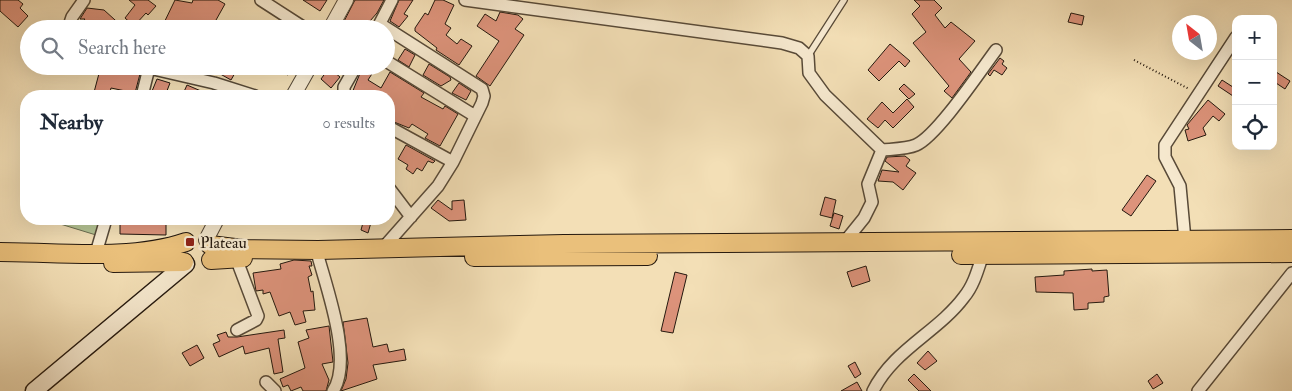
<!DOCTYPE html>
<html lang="en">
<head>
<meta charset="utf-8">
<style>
	body { margin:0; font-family:"IM FELL Double Pica",serif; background:#f6f6f7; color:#1f2937 }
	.controls { position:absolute; right:15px; top:15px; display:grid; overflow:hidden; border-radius:10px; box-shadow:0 5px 20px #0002 }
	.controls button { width:45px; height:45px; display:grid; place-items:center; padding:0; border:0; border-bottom:1px solid #e0e1e3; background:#fff; color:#1f2937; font:25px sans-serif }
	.compass { position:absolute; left:1172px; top:15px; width:45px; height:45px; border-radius:50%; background:#fff; box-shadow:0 5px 20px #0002; rotate:329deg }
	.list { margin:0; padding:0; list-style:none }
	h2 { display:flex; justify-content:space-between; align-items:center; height:65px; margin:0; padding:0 20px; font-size:21px }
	h2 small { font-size:16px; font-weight:400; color:#747a83 }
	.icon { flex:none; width:28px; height:28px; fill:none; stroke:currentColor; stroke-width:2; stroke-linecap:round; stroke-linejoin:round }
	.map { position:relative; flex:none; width:1292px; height:391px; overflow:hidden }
	.search { position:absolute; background:#fff; box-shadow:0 5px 20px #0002; left:20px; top:20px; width:375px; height:55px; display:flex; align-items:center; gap:12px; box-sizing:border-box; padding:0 18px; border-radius:28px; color:#747a83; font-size:19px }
	.panel { position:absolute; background:#fff; box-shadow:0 5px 20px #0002; left:20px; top:90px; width:375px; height:135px; border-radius:20px }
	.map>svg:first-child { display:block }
	.green { fill:#b5c393; stroke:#6c6e50 }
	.building { fill:#dd937b; stroke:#24180e }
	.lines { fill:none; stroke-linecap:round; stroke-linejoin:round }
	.service-casing { stroke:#584a38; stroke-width:8 }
	.minor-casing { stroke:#584a38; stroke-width:14 }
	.tertiary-casing { stroke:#584a38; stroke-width:16 }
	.secondary-casing { stroke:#24180e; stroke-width:19 }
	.primary-casing { stroke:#24180e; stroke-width:20 }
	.path { stroke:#24180e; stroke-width:2; stroke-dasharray:1 2.5; stroke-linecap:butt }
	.service { stroke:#f7ead0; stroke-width:5.5 }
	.minor { stroke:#f7ead0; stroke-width:11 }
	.tertiary { stroke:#f7ead0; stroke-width:14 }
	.secondary { stroke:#f7ead0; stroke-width:16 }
	.primary { stroke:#eac07b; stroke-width:18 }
	.poi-dot { fill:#8f2418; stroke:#f7ead0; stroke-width:2 }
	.labels { text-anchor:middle; stroke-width:5; stroke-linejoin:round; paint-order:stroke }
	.poi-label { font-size:16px; fill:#24180e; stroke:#f7ead0; text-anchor:start }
</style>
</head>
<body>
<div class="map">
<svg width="1292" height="391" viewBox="0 0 1292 391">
	<rect width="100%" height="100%" fill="#f3dfb6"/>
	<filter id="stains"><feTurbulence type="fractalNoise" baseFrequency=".004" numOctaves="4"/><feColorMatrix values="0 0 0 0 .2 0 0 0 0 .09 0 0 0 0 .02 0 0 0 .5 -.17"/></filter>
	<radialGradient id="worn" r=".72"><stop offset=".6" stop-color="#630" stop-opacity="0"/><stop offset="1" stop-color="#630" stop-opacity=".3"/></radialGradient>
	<path class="green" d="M58,219H101L96,235L57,223Z"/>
	<path class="building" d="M0,0H18L23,4L20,8L28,16L18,27L0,11Z
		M129,0H148L156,6L148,15L146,13L134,26L125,18L135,5Z
		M175,0L192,3L193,0H218L225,4L211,29H161Z
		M303,0H327L320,11Z
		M355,0H384L377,13L363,29H340Z
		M399,0H413L404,14L408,16L399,27L390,21Z
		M435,0H443L454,5L445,24L451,28L446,35L457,44L461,39L472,46L459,65L436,50L437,48L415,31V28L425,13L428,15Z
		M914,0H934L942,8L935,15L945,28L951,22L975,41L959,59L971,72L952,98L944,91L949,86L913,43L926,32L912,14L920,6Z
		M87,8L104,10L125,29H76L85,19H80Z
		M500,12L518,15L523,19L515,29L524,35L490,86L476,76L499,41L477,26L485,14L496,21Z
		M1071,13L1084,16L1082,25L1068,22Z
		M890,44L910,61L905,67L899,61L879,81L868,70Z
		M405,49L415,55L409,67L398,60Z
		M1000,58L1004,61L1002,64L1007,68L1002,75L994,70L990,76L988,74Z
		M429,64L450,77L451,80L441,86L423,75Z
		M101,66H118L140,74L135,93L111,88L109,96H93Z
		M206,66H239L231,80Z
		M267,66H292L288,75Z
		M363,66H377L368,80L381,88L390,72L424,93L421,97L443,109L445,106L458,114L440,146L425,138L428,134L412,124L409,128L389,120V96H358L352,93Z
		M329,68L340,77L331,88L321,79Z
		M1273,70L1290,81L1285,89L1273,81Z
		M157,79L170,83L165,96H150Z
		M1222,80L1236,89V98L1218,86Z
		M459,83L471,91L466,100L452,93Z
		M904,84L915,94L909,99L899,89Z
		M187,85L201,91L199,96H182Z
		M907,99L914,107L893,128L885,120L878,128L867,119L882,102L893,113Z
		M1208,100L1225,114L1219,121L1213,116L1203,128L1206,135L1188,141L1185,130L1189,129L1187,125Z
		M406,145L435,161L433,163L428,161L422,171L417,168L413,174L406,169L408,165L398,159Z
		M905,156L910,160L906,166L916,173L903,190L893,182L878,181L882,170L899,172L885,161L887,157Z
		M1147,175L1156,181L1131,216L1122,210Z
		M825,197L836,200L832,218L820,215Z
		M438,200L452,210V201L464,200L466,220L449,221L431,208Z
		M834,213L843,216L839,229L830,226Z
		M120,219L166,220V235L120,234Z
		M364,219H372L368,233L361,230Z
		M294,260L311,261L312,266H309L312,275L308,277L311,292L313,291L315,310L303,311L306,322L295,325L290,312L279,316L270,292L263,294V290L256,291L253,273L281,269L280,264Z
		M866,266L870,281L852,287L847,272Z
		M1092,269V271L1107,270L1109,296L1104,297V302L1088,303V309L1074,310L1073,293L1036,292L1035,277L1064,275V271Z
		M675,272L687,275L673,333L661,331Z
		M367,318L373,347L387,344L389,352L404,349L406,360L373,365L377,379L341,391L346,379L348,363L343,322Z
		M329,326L333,362L322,364L329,380L326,391H303L301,387L291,391L288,385L283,387L280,379L305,368L298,342L309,338L306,330Z
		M284,330L285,338L278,339L283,372L274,374L269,348L245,354L243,346L219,357L213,344L220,341L217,335L226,332L228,337H237Z
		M197,345L204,358L190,366L182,353Z
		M928,351L937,361L925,370L917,363Z
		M855,362L861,374L855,378L848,366Z
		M914,374L931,391H919L908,380Z
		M1157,374L1163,383L1153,389L1148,381Z
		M857,382L862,391H841Z"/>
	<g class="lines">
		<defs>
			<path id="service" d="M808,56L844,0"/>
			<path id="minor" d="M261,0L306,29
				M465,0L782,43L799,48L808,56L809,73L825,95L882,150L868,184L872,202L864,218L843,244
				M380,24L482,89L484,96L482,103L453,162
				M68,29L72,17L84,0
				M377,29L392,0
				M386,61L475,116
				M136,66L149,68
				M142,96L149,68L214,83L255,96
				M344,96V87L356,66
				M882,150C892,149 907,149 916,145C937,136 981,70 996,50
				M389,188L411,217
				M1185,240L1180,186L1165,157V145L1236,37
				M384,247L438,186L453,162L389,127
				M96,253L106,219
				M318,256C327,289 353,361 333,391
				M236,258L258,316L256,320L237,330
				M266,382L275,391
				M873,391C893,350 938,332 964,297C974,285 978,269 983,254
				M1198,391L1292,273"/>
			<path id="tertiary" d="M330,29L346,0
				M293,96L310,66
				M206,240L217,219"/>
			<path id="secondary" d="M34,391L186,264"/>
			<path id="primary" d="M210,245L243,249L318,250L564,244L1292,239
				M0,252C59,252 130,261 186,242
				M961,255L1292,253
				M474,257L648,256
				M211,260L243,258
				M113,263L184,262"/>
		</defs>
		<use href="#service" class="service-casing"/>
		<use href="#minor" class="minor-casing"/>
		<use href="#tertiary" class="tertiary-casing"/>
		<use href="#secondary" class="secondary-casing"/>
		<use href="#primary" class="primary-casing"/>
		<path class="path" d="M1134,60L1189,89"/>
		<use href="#service" class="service"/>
		<use href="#minor" class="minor"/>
		<use href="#tertiary" class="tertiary"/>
		<use href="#secondary" class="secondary"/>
		<use href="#primary" class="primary"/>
	</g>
	<rect class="poi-dot" x="185" y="237" width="10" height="10" rx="2.5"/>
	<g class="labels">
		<g class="poi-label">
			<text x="200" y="248">Plateau</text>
		</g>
	</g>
	<rect width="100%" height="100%" filter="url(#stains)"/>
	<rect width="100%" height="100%" fill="url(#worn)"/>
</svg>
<div class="controls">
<button>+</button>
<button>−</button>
<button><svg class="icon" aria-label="locate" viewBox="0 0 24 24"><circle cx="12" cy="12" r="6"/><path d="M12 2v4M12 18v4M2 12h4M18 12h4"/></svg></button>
</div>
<svg class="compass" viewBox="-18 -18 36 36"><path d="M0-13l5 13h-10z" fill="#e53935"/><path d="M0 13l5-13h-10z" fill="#747a83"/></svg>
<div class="search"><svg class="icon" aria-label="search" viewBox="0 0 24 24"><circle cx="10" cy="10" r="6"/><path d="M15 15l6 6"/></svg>Search here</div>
<section class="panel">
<h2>Nearby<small>0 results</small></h2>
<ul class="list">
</ul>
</section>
</div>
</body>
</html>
